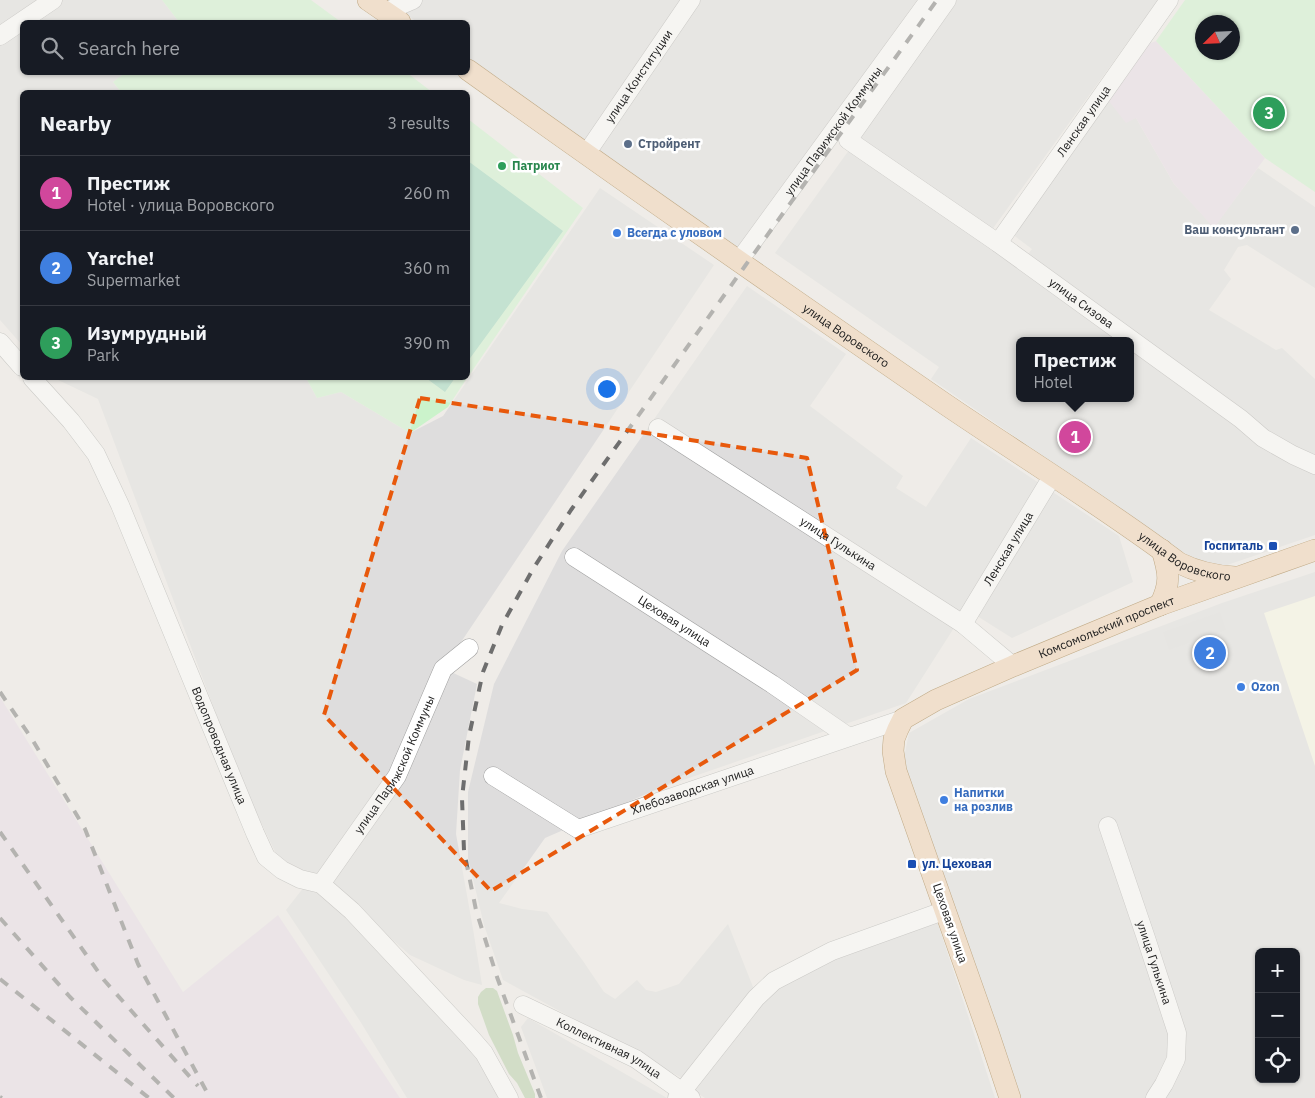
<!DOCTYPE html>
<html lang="en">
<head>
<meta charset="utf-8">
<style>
	body { margin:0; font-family:"IBM Plex Sans",sans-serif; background:#242831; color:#f1f3f6 }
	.controls { position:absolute; right:15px; bottom:15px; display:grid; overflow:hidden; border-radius:8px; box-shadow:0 1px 4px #0004 }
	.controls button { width:45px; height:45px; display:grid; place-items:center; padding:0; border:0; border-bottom:1px solid #363941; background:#171b24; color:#f1f3f6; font:25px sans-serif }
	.compass { position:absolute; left:1195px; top:15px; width:45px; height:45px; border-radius:50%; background:#171b24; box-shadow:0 1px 4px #0004; rotate:246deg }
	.you { position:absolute; left:606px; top:388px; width:18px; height:18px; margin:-12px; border:4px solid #fff; border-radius:50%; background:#1a73e8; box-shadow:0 0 0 8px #1a73e833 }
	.badge { display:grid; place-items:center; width:32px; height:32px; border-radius:50%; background:#d69198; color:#fff; font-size:16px; font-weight:700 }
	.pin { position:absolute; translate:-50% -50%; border:2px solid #fff; box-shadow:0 1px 5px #0006 }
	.popup { position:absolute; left:1016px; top:337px; width:118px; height:65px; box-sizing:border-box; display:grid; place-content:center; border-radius:8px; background:#171b24; filter:drop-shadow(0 1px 4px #0005); font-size:16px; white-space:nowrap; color:#9ea1a6 }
	.popup b { font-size:19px; color:#f1f3f6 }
	.popup::after { content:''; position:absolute; left:50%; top:100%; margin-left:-10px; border:10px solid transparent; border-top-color:#171b24 }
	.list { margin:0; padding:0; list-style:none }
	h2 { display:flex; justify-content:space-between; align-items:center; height:65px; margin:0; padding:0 20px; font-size:21px }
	h2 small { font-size:16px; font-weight:400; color:#9ea1a6 }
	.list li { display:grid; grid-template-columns:32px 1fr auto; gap:15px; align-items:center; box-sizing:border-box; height:75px; padding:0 20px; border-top:1px solid #363941 }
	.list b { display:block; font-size:19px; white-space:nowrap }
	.list p { margin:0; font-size:16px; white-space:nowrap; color:#9ea1a6 }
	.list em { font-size:16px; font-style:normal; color:#9ea1a6 }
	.icon { flex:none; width:28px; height:28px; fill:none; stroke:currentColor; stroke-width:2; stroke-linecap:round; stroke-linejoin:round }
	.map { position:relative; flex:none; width:1315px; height:1098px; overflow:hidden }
	.search { position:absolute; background:#171b24; box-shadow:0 1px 4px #0004; left:20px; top:20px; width:450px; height:55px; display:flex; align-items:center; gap:12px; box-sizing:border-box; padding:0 18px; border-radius:8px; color:#9ea1a6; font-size:19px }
	.panel { position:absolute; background:#171b24; box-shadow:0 1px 4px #0004; left:20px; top:90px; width:450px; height:290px; border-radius:8px }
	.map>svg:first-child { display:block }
	.residential { fill:#dedddd; fill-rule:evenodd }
	.industrial { fill:#e7dae6 }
	.education { fill:#fbfae4 }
	.forest { fill:#b0c9a1 }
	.park { fill:#cbf3cb; fill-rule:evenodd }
	.pitch { fill:#90d4b5 }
	.parking { fill:#dcdcdc }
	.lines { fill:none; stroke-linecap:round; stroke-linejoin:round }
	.minor-casing { stroke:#a1a1a1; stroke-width:19 }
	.major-casing { stroke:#895a13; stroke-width:22 }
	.minor { stroke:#fff; stroke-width:18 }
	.major { stroke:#f1ceab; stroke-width:21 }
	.rail { stroke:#6e6e6e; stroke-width:4; stroke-dasharray:10 10; stroke-linecap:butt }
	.marked { fill:none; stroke:#e8590c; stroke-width:4; stroke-dasharray:10 6; stroke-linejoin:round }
	.service-dot { fill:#5c6f8a; stroke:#fff; stroke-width:2 }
	.leisure-dot { fill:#2e9e5b; stroke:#fff; stroke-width:2 }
	.shop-dot { fill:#3f7fe0; stroke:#fff; stroke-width:2 }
	.transit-dot { fill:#1a4fb4; stroke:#fff; stroke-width:2 }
	.labels { text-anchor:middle; stroke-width:5; stroke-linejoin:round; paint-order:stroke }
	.street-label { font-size:12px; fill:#202020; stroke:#fff }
	.service-label { font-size:12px; font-weight:bold; fill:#4e5e75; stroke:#fff; text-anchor:start }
	.leisure-label { font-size:12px; font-weight:bold; fill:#27864d; stroke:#fff; text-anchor:start }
	.shop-label { font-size:12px; font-weight:bold; fill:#366cbe; stroke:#fff; text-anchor:start }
	.transit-label { font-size:12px; font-weight:bold; fill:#164399; stroke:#fff; text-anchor:end }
</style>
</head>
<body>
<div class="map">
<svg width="1315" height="1098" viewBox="0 0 1315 1098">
	<rect width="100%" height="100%" fill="#efece8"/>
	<path class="residential" d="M0,0H162L179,22H22V72L126,73L113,82L121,92H22V345L0,320Z
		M386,0H917L738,250L468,58V22H417Z
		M957,0H1158L986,238L1021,263L1032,249L1012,234L1108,100L1136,118L1174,184L1214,227L1258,168L1315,207V288L1247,245L1238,247L1224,270L1231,279L1209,310L1276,350L1282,348L1315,379V535L1227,565H1208L1192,558L931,379L939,367L775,253ZM1020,341H1130V398H1020Z
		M600,188L714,265L443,669L392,774L317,877L281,864L242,783L98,399L54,378H306L317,398L341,392L410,433L443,416Z
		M747,286L846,354L810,406L903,476L896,488L926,507L971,438L1119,536L1133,582L1012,638L966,609L906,703L660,788L545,838L499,903L522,909L547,912L583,961L604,992L615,999L637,980L646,990L656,992L679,984L728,924L755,992L682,1078L503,980L484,925L468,858V792L494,684L562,551Z
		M1315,572V1098H1021L903,763L909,733L969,699L1222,603ZM1259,952H1296V1079H1259Z
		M449,671L477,684L460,770L456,834L473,929L482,985L464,980L410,955L326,882L382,813Z
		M304,887L339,904L487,1063L503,1098H407L360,1021L286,910Z
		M937,921L995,1098H705L691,1089L774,987L832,956Z
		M528,1018L667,1098H547L521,1027Z"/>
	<path class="industrial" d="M1156,41L1265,158L1214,228L1174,184L1136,118L1126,123L1108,100L1145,45Z
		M0,697L183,992L278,915L400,1098H0Z"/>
	<path class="education" d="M1315,596V766L1264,613Z"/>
	<path class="forest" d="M486,988H493L497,991L513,1035L518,1053L535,1094V1098H525L517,1083L509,1074L489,1035L478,1004V997L481,992Z"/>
	<path class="park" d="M162,0H311L341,22H179Z
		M1185,0H1315V192L1265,158L1156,41ZM1202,22H1232V52H1202Z
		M126,72H406L432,92H121L113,82Z
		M468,119L583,208L468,377Z
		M306,378H467L448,407L410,433L341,392L317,398Z"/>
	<path class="pitch" d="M468,161L563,231L468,361Z
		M426,378H455L445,392Z"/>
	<path class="parking" d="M1220,612L1226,630L1169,650L1163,632Z"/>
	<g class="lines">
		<defs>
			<g id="minor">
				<path id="s1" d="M947,0L848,140L998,243L1241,419L1263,438L1293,455L1315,465"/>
				<path d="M385,12L413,0"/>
				<path d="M0,36L53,0"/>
				<path id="s2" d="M586,154L691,0"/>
				<path id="s3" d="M998,243L1169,0"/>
				<path id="s4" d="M738,262L929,0"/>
				<path d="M0,342L22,367"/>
				<path id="s5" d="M32,378L71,421L96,454L120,505L255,833L266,857L282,870L300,879L321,884L352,911L471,1038L484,1053L509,1098"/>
				<path id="s6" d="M658,428L963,624L1013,666"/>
				<path id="s7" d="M574,557L772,684L849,737"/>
				<path id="s8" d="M963,624L1053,475"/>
				<path id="s9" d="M493,776L578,829L903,719"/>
				<path id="s10" d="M1108,826L1146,938L1177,1033L1176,1059L1164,1084L1155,1098"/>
				<path id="s11" d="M321,884L397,776L443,669L469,648"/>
				<path id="s12" d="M523,1005L636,1059L691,1098"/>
				<path d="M677,1098L756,998L774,981L832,951L946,910"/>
			</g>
			<g id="major">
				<path d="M368,0L400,22"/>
				<path id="s13" d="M468,70C626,183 785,294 945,404C1023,457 1103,506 1179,563C1197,572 1215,576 1235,577"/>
				<path d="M1160,605C1171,583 1169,573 1162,550"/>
				<path id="s14" d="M1010,1098L988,1032L896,771L893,751L894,739L898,729L903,719L936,700L1013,666L1160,605L1315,550"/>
			</g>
		</defs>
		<use href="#minor" class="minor-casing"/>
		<use href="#major" class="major-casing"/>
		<use href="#minor" class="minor"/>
		<use href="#major" class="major"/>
		<path class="rail" d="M0,692L32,739L85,829L138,964L210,1098
			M0,832L104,980L198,1086
			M0,918L70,997L174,1098
			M0,979L149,1098
			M0,1097L2,1098
			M541,1098L497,977L476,910L464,851L462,798L469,736L483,672L502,625L533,569L571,510L745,266L937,0"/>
	</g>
	<path d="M0 0H1315V1098H0ZM420,398L807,458L857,670L491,891L324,715Z" fill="#efece8" fill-opacity=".55" fill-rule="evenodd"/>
	<path class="marked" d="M420,398L807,458L857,670L491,891L324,715Z"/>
	<g class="service-dot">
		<circle cx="628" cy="144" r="5"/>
		<circle cx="1295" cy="230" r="5"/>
	</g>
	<circle class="leisure-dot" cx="502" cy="166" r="5"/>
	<g class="shop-dot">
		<circle cx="617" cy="233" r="5"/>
		<circle cx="1241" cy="687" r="5"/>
		<circle cx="944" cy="800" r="5"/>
	</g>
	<g class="transit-dot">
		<rect x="1268" y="541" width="10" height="10" rx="2.5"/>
		<rect x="907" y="859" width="10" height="10" rx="2.5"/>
	</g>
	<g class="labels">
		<g class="street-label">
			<text dy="4" stroke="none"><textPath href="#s2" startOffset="94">улица Конституции</textPath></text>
			<text dy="4" stroke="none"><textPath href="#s3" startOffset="149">Ленская улица</textPath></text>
			<text dy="4" stroke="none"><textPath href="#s4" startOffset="162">улица Парижской Коммуны</textPath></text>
			<text dy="4" stroke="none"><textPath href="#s1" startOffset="456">улица Сизова</textPath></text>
			<text dy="4" stroke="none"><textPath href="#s13" startOffset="462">улица Воровского</textPath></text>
			<text dy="4" stroke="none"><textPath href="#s6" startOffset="214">улица Гулькина</textPath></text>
			<text dy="4" stroke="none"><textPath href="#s8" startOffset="88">Ленская улица</textPath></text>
			<text dy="4" stroke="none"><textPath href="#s13" startOffset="868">улица Воровского</textPath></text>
			<text dy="4" stroke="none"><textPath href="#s7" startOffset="119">Цеховая улица</textPath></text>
			<text dy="4" stroke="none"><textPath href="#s14" startOffset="624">Комсомольский проспект</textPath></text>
			<text dy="4" stroke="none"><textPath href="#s5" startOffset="416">Водопроводная улица</textPath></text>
			<text dy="4" stroke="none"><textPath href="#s11" startOffset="141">улица Парижской Коммуны</textPath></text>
			<text dy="4" stroke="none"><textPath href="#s9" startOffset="221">Хлебозаводская улица</textPath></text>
			<text transform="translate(950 923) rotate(71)" y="4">Цеховая улица</text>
			<text dy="4" stroke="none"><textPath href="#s10" startOffset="144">улица Гулькина</textPath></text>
			<text dy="4" stroke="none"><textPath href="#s12" startOffset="96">Коллективная улица</textPath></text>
		</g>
		<g class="service-label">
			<text x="638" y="148">Стройрент</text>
			<text x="1285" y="234" text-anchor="end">Ваш консультант</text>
		</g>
		<g class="leisure-label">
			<text x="512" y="170">Патриот</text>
		</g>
		<g class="shop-label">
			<text x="627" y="237">Всегда с уловом</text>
			<text x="1251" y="691">Ozon</text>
			<text x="954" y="797">Напитки<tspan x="954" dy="14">на розлив</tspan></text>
		</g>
		<g class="transit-label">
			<text x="1263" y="550">Госпиталь</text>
			<text x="922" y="868" text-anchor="start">ул. Цеховая</text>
		</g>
	</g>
</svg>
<div class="controls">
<button>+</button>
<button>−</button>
<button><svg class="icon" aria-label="locate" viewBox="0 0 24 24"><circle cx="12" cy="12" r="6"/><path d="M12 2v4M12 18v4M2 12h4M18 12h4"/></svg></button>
</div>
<svg class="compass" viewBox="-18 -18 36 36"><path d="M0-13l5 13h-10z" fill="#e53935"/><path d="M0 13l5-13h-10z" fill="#9ea1a6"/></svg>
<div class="you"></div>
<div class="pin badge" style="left:1075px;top:437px;background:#d1479c">1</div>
<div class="popup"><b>Престиж</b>Hotel</div>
<div class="pin badge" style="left:1210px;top:653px;background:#3f7fe0">2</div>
<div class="pin badge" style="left:1269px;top:113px;background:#2e9e5b">3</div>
<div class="search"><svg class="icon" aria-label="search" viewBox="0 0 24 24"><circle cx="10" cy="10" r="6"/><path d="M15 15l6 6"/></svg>Search here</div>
<section class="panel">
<h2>Nearby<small>3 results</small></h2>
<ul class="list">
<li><span class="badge" style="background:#d1479c">1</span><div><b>Престиж</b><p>Hotel · улица Воровского</p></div><em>260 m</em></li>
<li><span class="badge" style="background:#3f7fe0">2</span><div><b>Yarche!</b><p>Supermarket</p></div><em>360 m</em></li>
<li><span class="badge" style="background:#2e9e5b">3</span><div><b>Изумрудный</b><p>Park</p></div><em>390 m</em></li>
</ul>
</section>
</div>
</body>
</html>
